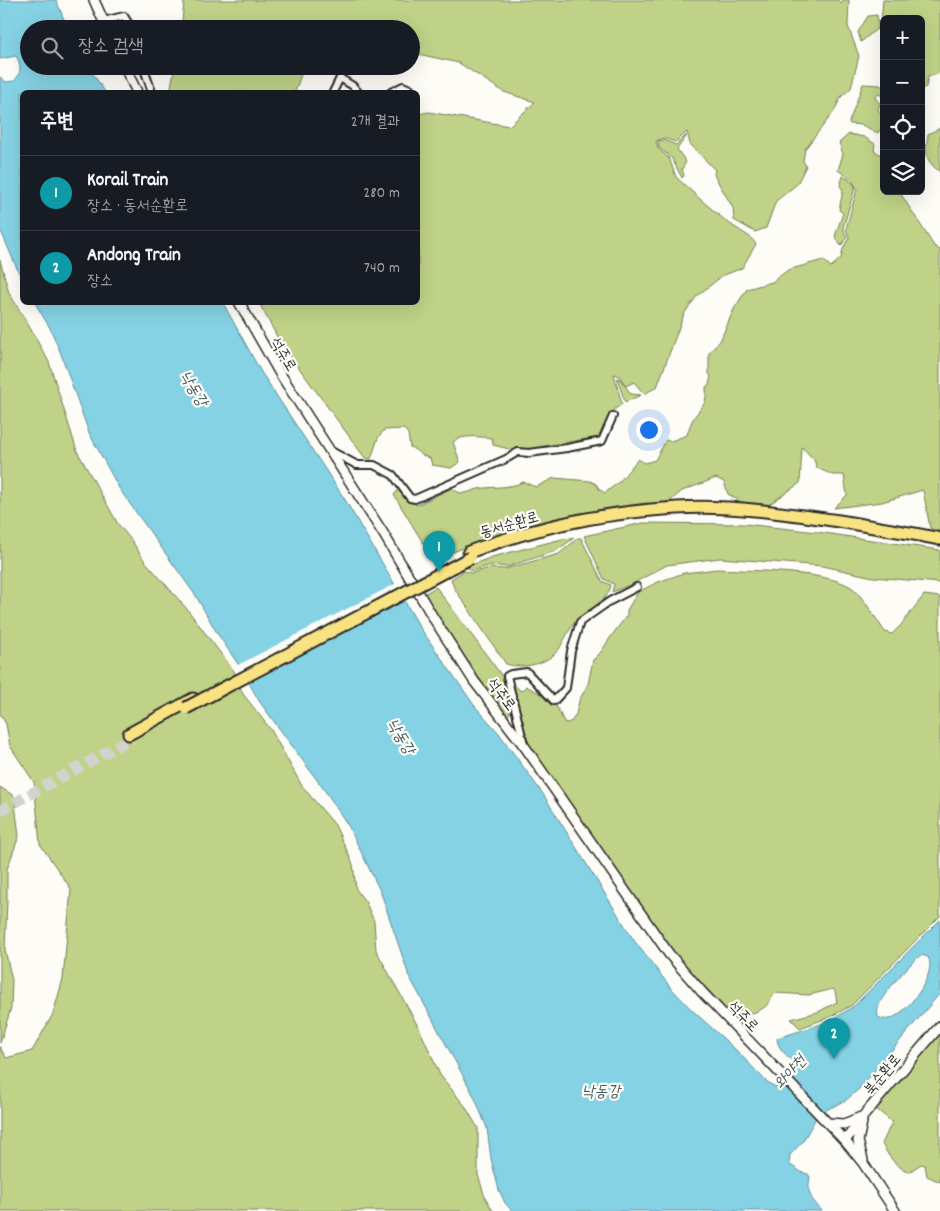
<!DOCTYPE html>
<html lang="ko">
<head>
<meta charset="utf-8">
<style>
	body { margin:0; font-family:Dekko,"Poor Story",sans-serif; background:#242831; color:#f1f3f6 }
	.controls { position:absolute; right:15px; top:15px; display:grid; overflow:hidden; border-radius:8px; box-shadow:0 5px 20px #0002 }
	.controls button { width:45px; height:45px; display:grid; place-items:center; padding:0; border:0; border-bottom:1px solid #363941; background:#171b24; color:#f1f3f6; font:25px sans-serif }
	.you { position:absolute; left:648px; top:429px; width:18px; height:18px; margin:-12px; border:4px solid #fff; border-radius:50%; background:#1a73e8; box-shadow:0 0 0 8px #1a73e833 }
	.badge { display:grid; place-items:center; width:32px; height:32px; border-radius:50%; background:#c8321e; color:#fff; font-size:16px; font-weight:700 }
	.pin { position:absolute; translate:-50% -41px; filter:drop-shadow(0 1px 2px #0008) }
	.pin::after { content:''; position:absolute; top:26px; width:18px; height:15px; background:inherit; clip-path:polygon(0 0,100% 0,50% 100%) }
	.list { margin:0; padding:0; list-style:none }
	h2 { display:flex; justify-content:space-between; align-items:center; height:65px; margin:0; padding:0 20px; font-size:21px }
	h2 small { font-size:16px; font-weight:400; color:#9ea1a6 }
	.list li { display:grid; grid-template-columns:32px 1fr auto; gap:15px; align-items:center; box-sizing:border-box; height:75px; padding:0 20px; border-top:1px solid #363941 }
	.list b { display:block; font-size:19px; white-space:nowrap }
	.list p { margin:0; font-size:16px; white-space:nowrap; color:#9ea1a6 }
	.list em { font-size:16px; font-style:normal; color:#9ea1a6 }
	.icon { flex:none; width:28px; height:28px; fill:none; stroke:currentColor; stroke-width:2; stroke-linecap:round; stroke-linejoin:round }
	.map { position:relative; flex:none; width:940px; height:1211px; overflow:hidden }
	.search { position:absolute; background:#171b24; box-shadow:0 5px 20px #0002; left:20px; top:20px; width:400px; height:55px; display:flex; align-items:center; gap:12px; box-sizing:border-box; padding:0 18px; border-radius:28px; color:#9ea1a6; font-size:19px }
	.panel { position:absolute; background:#171b24; box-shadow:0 5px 20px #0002; left:20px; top:90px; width:400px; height:215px; border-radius:8px }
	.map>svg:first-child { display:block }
	.green { fill:#bfd287; stroke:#757e59 }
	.water { fill:#85d2e4; stroke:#618f9a; fill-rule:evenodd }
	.pier { fill:#fdfcf7 }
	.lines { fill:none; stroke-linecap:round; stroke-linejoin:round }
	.highway-tunnel { stroke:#d3d2ce; stroke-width:11; stroke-dasharray:11 5.5; stroke-linecap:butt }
	.street-casing { stroke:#2b2b2b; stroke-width:10 }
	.secondary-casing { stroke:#2b2b2b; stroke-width:12 }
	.highway-casing { stroke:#2b2b2b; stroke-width:15 }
	.street { stroke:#fdfcf7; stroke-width:6 }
	.secondary { stroke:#fdfcf7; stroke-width:9 }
	.highway { stroke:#f8e281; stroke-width:11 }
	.highway-bridge-casing { stroke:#2b2b2b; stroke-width:15; stroke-linecap:butt }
	.highway-bridge { stroke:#f8e281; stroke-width:11 }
	.labels { text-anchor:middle; stroke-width:4.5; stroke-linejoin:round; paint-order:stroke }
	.street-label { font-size:15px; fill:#2b2b2b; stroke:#fdfcf7 }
	.water-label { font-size:16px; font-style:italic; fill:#465d62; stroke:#fdfcf7 }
</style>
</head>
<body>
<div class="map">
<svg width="940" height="1211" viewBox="0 0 940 1211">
	<rect width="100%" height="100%" fill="#fdfcf7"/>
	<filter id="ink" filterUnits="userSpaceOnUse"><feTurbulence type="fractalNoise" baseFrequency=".02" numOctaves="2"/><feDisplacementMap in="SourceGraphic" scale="10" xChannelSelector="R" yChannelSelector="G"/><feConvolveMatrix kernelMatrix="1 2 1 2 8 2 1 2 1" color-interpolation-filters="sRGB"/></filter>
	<g filter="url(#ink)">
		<path class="green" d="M182,0H838L841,4L842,0H849L848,26L859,56L851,88L841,97L833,113L805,149L803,161L806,166L797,184L776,201L766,228L755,232L734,220L733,208L714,175L715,170L690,144L687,132L675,142L664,138L656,141L658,149L669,158L676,177L700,199L727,222L750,237L756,244L742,268L722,276L697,296L684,314L657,387L644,394L634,382L626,386L619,376L614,374L622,404L614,410L599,437L525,449L513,450L493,445L492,438C480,437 462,434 453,442L460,462L451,468L432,465L430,458C421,456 418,451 410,447L408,434L404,429L384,430L378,438L371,459L365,458L280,342L259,303L418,302V114L429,112L509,126L535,102L504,92L459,63L418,54L411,55V29H181L184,3Z
			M883,0H940V73L928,77L926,87L921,89V19H884V23L881,21Z
			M877,15L878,28L861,42L858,32L868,16Z
			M175,66H304L295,92H170Z
			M863,84L880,85L884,88V96L877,94L875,98L880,103L878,110L884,115V124L878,133L862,125L850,124L849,122Z
			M940,128V172C924,160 925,153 928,134Z
			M849,134L864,137L875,144L874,151L884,156V191H899L934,246L940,250V532L930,528L923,490L882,502L834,508L847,495L844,475H833L817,468L814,460L802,447L800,483L767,506L741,502L728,494L724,482L716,478L682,491L669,502L578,515L508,531L440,557L431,556L394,495L398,490L407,499L417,505L452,488C455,491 459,493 463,493C469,493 473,490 478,489C493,486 508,489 523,482L536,487L554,478L590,481L596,484L600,490L605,493L620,481L638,459L645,463L655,460L666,440L671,441L687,435C689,429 691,421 695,416C704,404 707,404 706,387L709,385L711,376L709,374V353L720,341L734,309L747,289L772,282L788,270L823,260L831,267L841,258L843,249L849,237L846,229L857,189L852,180L838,170L843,154L839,143Z
			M686,135V137L677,149L686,162L682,169L684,176L682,178L671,157L659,148L658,141L664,140L676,145Z
			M843,176L854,184L855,188L843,228L847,237L841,246L835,236L843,213L839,210L843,190L840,186Z
			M0,260L9,293L25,319L49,362L77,451L118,524L132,541L144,560L187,609L234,671L243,694L271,730L302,786L335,825L353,864L356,889L366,903L374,921L376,950L420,1030L440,1075L465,1106L478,1128V1175L485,1197L493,1211H0V1047L6,1058L32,1051L53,1014L63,979L71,889L40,844L34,782L10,746L6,724L0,714Z
			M617,378L620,379L631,394L641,395L625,402Z
			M643,523L744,524L817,532L940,550V583L873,577L823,566L720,558L667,565L632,584L612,592L614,584L604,579L584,536Z
			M574,538L556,551L507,567L491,565L472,571L466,567L492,557L562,539Z
			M578,538H581L602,581L611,585C608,602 589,608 577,620C569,628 565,640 559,649C547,665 523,669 506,664L454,588L451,579L464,571L472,573L489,568L505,569L559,554Z
			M717,569C748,571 836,570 856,591C867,603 876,619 885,632L892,634L901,625L924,595L940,597V916L852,1005L832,1016L800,1028L791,1019L818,1012L837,1002L835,991L833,989L809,995L775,993C772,997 769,1003 766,1006C754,1016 737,1016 724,1008L674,953L527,742L512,683L521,691L526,686L542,695L550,704L556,705L564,722L567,723L572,721L576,714L579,701L588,684L593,660L601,652L610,638L627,615V610L638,592L658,582L684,573Z
			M436,587L502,676L510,712L508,716L490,695L424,594Z
			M0,787L14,796L19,836L7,869V900L5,950L12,980L11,1008L0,1043Z
			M940,1034V1182L927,1176L925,1165L921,1164L909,1172C895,1166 889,1157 882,1144L892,1122L875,1108Z"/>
		<path class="water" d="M0,0H56L68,29H29V66H88L105,92H22V280L0,229V77L6,82L14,81C21,75 22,65 16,56L0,59Z
			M35,303H223L261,372L344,498L421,629L474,705L498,732L543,794L633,939L671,988L691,1009L736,1050L766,1081L775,1087H781C811,1057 778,1060 777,1038L813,1027L833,1019L854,1006L940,920V993L860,1088L845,1101L828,1109L816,1118L803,1141L790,1155L789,1164L801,1172L808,1174L810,1177C807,1195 810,1197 822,1211H512L505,1203L499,1190L491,1159L487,1128L474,1096L409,976L381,893L349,827L328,795L259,701L242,670L217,633L196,596L120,490L89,433L61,354L50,328ZM921,955L928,957C938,974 906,1015 889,1019C885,1020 882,1019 878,1017C877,1011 878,1006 881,1001C885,992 913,960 921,955Z"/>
		<path class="pier" d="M397,583L406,598L246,685L236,666Z"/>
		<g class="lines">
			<path class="highway-tunnel" d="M0,811L132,738"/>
			<defs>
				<path id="street" d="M103,21L124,16L132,29
					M143,66L152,92
					M333,92L340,78L353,86L358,92
					M391,92L403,86L410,89V92
					M331,451L357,465H374L393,475L410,498L415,499L506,459L518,452L529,453L567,448L602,441L613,416
					M524,744L507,676L511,674L527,672L554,701L566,688L571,651L580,622L610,601L637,587"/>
				<path id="secondary" d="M94,0L107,29
					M124,66L137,92
					M239,302L279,372L383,533L434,619L474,681L525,747L669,954L702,992L845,1141L863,1163L895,1211
					M862,1122L858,1141L863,1160
					M828,1123L844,1124L861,1117
					M845,1141L865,1114L940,1026"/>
				<path id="highway" d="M469,552C535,527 606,512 677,508C731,505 785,513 839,521C873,527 907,532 940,539
					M129,734L193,699"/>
			</defs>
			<use href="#street" class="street-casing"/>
			<use href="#secondary" class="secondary-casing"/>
			<use href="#highway" class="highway-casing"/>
			<use href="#street" class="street"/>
			<use href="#secondary" class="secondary"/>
			<use href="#highway" class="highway"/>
			<defs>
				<path id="highway-bridge" d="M186,708L470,558"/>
			</defs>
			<use href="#highway-bridge" class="highway-bridge-casing"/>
			<use href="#highway-bridge" class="highway-bridge"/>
		</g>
	</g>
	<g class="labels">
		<g class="street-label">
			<text transform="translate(284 354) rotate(59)" y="5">석주로</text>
			<text transform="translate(509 524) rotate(-16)" y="5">동서순환로</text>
			<text transform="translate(502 694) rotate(53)" y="5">석주로</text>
			<text transform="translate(744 1016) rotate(46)" y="5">석주로</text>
			<text transform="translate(882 1074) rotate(-50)" y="5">북순환로</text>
		</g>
		<g class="water-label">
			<text transform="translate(195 388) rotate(59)" y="6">낙동강</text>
			<text transform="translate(402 736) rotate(59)" y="6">낙동강</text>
			<text transform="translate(789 1071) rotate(-48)" y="6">와야천</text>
			<text x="601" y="1096">낙동강</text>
		</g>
	</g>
</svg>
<div class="controls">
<button>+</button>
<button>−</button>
<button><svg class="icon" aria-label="locate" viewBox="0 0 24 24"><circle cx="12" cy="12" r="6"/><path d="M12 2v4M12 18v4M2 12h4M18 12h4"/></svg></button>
<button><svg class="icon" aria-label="layers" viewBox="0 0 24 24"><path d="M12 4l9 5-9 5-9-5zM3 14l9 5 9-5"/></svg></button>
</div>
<div class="you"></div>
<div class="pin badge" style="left:439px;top:572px;background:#0f9aa8">1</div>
<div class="pin badge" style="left:834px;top:1059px;background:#0f9aa8">2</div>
<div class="search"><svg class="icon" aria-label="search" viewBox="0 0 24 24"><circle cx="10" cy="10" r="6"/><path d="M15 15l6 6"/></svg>장소 검색</div>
<section class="panel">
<h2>주변<small>2개 결과</small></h2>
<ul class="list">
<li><span class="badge" style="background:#0f9aa8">1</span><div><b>Korail Train</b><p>장소 · 동서순환로</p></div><em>280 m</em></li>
<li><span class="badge" style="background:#0f9aa8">2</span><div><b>Andong Train</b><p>장소</p></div><em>740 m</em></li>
</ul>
</section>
</div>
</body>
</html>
